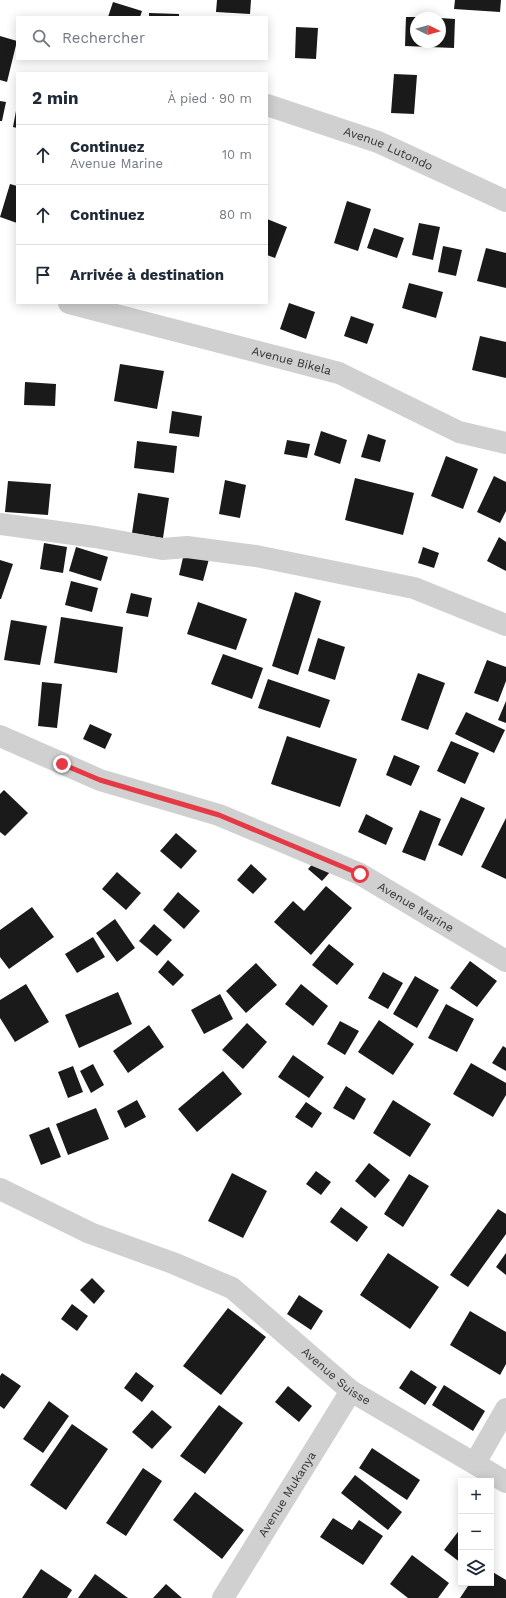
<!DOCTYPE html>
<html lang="fr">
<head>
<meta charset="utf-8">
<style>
	body { margin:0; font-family:"Work Sans",sans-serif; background:#f6f6f7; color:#1f2937 }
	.controls { position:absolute; right:12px; bottom:12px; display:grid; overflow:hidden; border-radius:0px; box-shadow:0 2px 10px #0003 }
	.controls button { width:36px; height:36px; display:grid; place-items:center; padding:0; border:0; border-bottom:1px solid #e0e1e3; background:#fff; color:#1f2937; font:20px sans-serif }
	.compass { position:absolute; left:410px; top:12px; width:36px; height:36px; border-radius:50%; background:#fff; box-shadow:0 2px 10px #0003; rotate:96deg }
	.stop { position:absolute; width:12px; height:12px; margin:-9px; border:3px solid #e63946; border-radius:50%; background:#fff }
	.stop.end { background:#e63946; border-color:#fff; box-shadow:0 1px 4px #0008 }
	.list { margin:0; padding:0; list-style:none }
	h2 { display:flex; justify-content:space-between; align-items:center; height:52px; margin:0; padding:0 16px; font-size:17px }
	h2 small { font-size:13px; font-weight:400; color:#747a83 }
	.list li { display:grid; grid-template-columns:26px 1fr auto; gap:12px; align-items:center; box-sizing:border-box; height:60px; padding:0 16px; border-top:1px solid #e0e1e3 }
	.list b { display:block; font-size:15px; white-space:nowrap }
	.list p { margin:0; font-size:13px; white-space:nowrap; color:#747a83 }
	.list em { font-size:13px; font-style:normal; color:#747a83 }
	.icon { flex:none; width:22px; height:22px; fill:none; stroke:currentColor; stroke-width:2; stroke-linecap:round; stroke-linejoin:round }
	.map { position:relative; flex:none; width:506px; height:1598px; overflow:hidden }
	.search { position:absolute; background:#fff; box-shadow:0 2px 10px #0003; left:16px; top:16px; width:252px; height:44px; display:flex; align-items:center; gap:10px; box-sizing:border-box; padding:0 14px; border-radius:0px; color:#747a83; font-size:15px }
	.panel { position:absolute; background:#fff; box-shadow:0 2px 10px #0003; left:16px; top:72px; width:252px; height:232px; border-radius:0px }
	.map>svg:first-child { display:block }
	.building { fill:#1a1a1a }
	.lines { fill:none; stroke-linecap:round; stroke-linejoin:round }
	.minor { stroke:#d0d0d0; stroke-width:22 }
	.route { stroke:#e63946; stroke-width:5 }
	.labels { text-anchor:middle; stroke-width:4; stroke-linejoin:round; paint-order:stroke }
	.street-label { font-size:12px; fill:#333; stroke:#fff }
</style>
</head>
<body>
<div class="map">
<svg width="506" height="1598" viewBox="0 0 506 1598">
	<rect width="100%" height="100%" fill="#fff"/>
	<path class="building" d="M217,0H251L250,14L216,12Z
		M455,0H501L500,12L454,9Z
		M113,2L142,11L140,17H108Z
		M149,13L179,14V17H149Z
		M406,17H416V42H440V18L455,19L454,48L405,46Z
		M296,27L318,28L316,59L295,58Z
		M0,36L17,41L7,82L0,80Z
		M394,74L417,75L414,114L391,113Z
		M0,101L6,102L2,121H0Z
		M16,111H17V128L13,127Z
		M10,184L17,186V223L0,217Z
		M347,201L371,209L358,251L334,243Z
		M267,219L287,227L275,258L267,255Z
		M419,223L440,227L433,260L412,255Z
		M374,228L404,238L397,258L367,248Z
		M443,246L462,250L456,276L438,272Z
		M486,248L506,253V288L477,281Z
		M409,283L443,292L436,318L402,308Z
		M289,303L315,312L306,339L280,329Z
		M351,316L374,324L367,344L344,336Z
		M480,336L506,342V378L472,370Z
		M120,364L164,371L157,409L114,401Z
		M25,382L56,384L55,406L24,405Z
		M172,411L202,416L199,437L169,433Z
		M321,431L347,440L340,464L314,455Z
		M368,434L386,440L380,462L361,457Z
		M287,440L310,444L307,458L284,454Z
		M137,441L177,446L174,473L134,468Z
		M446,456L478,469L463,509L431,496Z
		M494,476L506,482V511L500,523L477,512Z
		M355,478L414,493L403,535L345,520Z
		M225,480L246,485L240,518L219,514Z
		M8,481L51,484L48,515L5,512Z
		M138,493L169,498L163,538L132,533Z
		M499,537L506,542V571L487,561Z
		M44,543L67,547L63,573L40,569Z
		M76,547L108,557L101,581L69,571Z
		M423,547L439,553L434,568L418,563Z
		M184,553L209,559L203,581L179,575Z
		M0,560L13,564L1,599H0Z
		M71,581L98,588L92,612L65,605Z
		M295,592L321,601L298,675L272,666Z
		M131,593L152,598L148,617L126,613Z
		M198,602L247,619L236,650L187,634Z
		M61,617L123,627L117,673L54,663Z
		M11,620L47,626L40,665L4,660Z
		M318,638L345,647L335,680L308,671Z
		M223,654L263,668L252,699L211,684Z
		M487,660L506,667V681L498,702L474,693Z
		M418,673L445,683L428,730L401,720Z
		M268,679L330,700L320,728L258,708Z
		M42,682L62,684L57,728L38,726Z
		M506,701V723L498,720Z
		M466,712L505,730L494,753L455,734Z
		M90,724L112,734L105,749L83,739Z
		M287,736L357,759L340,807L271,784Z
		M451,741L479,753L465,784L437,771Z
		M394,755L420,766L411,786L386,775Z
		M4,790L28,813L5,836L0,832V794Z
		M461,797L485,808L462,856L438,845Z
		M420,810L441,819L425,861L402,852Z
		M366,814L393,828L386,845L358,832Z
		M506,818V879L481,867Z
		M176,833L197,851L181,869L160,851Z
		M317,859L331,871L322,881L308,869Z
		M251,864L267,879L253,894L237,880Z
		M117,872L141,893L126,910L102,889Z
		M326,886L352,908L311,955L274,922L293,901L304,911Z
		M178,892L200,911L184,929L163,910Z
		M32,907L54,937L9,969L0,957V930Z
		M115,919L135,948L117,962L96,933Z
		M154,924L172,940L157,956L139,941Z
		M93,937L105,957L77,973L65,954Z
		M329,944L354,964L337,985L312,965Z
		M168,960L184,975L173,986L158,972Z
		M470,961L497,981L477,1007L450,988Z
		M256,963L277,985L246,1013L226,991Z
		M383,972L403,983L388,1009L368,998Z
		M415,976L439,990L417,1028L393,1014Z
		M26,984L49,1022L15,1042L0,1018V1000Z
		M301,984L328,1006L313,1026L285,1004Z
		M118,992L132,1024L79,1048L65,1015Z
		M220,994L233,1019L204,1034L191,1010Z
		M446,1004L474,1019L457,1052L428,1038Z
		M379,1020L414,1044L393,1075L358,1052Z
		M340,1021L359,1031L345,1055L327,1044Z
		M247,1023L267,1042L243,1069L222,1050Z
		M149,1025L164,1047L128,1073L113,1051Z
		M503,1046L506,1048V1071L492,1063Z
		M293,1055L324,1077L309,1098L278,1077Z
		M471,1063L506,1083V1095L493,1117L453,1094Z
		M93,1064L104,1085L91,1093L80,1071Z
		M73,1066L83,1092L68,1098L58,1072Z
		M223,1071L242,1094L197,1132L178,1109Z
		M346,1086L366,1099L354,1120L333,1108Z
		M137,1100L146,1117L125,1128L117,1111Z
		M393,1100L431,1124L410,1157L373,1133Z
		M306,1102L322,1113L312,1128L295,1117Z
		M96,1108L109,1139L68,1155L56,1124Z
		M49,1127L61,1157L41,1165L29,1135Z
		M369,1163L390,1180L375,1198L355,1181Z
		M316,1171L331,1182L321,1195L306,1184Z
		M232,1173L267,1191L243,1238L208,1221Z
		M409,1174L429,1186L403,1227L384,1214Z
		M341,1207L368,1227L357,1242L330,1222Z
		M498,1209L506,1214V1234L468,1287L450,1275Z
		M388,1253L439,1287L410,1329L360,1295Z
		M506,1253V1275L496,1267Z
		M92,1278L105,1291L94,1304L80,1290Z
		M299,1295L323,1311L311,1330L287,1314Z
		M72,1304L88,1316L77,1331L61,1319Z
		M228,1308L266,1337L221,1395L183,1366Z
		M470,1311L506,1332V1364L500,1375L450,1345Z
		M411,1370L437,1387L425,1405L399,1388Z
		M136,1372L154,1386L142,1402L124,1388Z
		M2,1373L21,1386L4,1409L0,1406V1376Z
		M444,1385L485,1411L473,1431L432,1405Z
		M288,1386L312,1406L299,1422L275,1402Z
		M49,1401L69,1416L43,1453L23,1439Z
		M219,1405L243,1423L205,1474L180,1456Z
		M152,1410L172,1427L152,1449L132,1432Z
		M72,1424L108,1449L66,1510L30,1485Z
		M372,1448L420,1480L407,1500L359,1468Z
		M143,1468L162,1481L126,1536L106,1523Z
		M355,1475L402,1512L388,1530L341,1493Z
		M195,1492L244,1530L222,1559L173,1520Z
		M333,1518L352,1530L359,1520L383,1536L363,1565L320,1537Z
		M461,1528V1563L444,1550Z
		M412,1555L449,1583L438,1598H408L390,1584Z
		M41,1569L72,1590L67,1598H22Z
		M491,1571L506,1580V1598H460L470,1583H491Z
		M95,1574L128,1598H78Z
		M166,1584L182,1598H153Z"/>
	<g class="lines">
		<g class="minor">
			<path id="s1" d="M267,105L378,142L506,201"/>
			<path id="s2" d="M69,303L339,373L459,432L506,443"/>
			<path d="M0,524L95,537L162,549L187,547L256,556L414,588L506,625"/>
			<path id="s3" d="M0,736L100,780L219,815L360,874L506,961"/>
			<path id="s4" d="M0,1189L90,1233L173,1263L232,1288L351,1391L506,1482"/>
			<path d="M475,1463L506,1409"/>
			<path id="s5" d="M223,1598L351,1391"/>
		</g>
	</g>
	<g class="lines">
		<path class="route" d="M62,764L100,780L219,815L360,874"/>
	</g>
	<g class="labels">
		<g class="street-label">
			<text dy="4" stroke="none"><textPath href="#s1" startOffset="129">Avenue Lutondo</textPath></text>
			<text dy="4" stroke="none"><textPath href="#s2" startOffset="230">Avenue Bikela</textPath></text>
			<text dy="4" stroke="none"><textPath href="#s3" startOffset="451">Avenue Marine</textPath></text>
			<text dy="4" stroke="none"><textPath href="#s4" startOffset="389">Avenue Suisse</textPath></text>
			<text dy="4" stroke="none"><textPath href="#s5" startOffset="122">Avenue Mukanya</textPath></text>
		</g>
	</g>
</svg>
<div class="controls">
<button>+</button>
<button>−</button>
<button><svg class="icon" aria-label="layers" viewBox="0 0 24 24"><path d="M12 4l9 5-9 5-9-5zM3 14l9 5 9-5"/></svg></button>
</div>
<svg class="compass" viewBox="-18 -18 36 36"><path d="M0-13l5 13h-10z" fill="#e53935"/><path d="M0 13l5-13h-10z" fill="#747a83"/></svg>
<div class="stop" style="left:360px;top:874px"></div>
<div class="stop end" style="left:62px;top:764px"></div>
<div class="search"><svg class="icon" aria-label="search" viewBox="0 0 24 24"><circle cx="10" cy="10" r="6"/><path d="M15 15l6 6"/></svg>Rechercher</div>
<section class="panel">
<h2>2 min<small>À pied · 90 m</small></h2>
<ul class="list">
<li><svg class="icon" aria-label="ahead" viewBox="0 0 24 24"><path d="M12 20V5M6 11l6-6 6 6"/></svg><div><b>Continuez</b><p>Avenue Marine</p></div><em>10 m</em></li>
<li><svg class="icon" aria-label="ahead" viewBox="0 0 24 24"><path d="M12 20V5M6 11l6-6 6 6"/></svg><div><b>Continuez</b></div><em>80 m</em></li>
<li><svg class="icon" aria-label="arrive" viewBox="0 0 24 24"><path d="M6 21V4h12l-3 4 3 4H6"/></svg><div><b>Arrivée à destination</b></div></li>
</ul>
</section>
</div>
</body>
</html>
